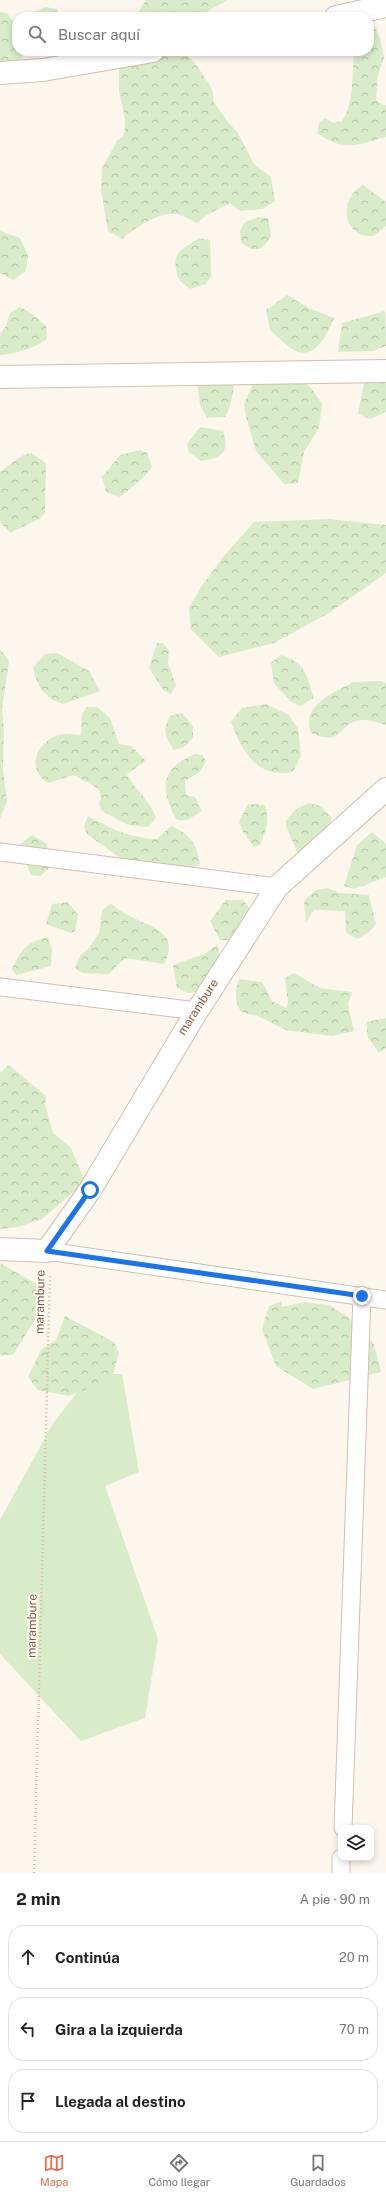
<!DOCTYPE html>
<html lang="es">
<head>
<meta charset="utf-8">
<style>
	body { margin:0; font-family:"Public Sans",sans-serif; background:#f6f6f6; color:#222 }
	.controls { position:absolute; right:12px; bottom:12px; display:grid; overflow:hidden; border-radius:8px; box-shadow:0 2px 6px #0003 }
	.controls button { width:36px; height:36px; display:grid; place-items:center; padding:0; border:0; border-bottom:1px solid #e0e0e0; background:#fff; color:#222; font:20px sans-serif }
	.stop { position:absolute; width:12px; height:12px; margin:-9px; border:3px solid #1a73e8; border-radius:50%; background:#fff }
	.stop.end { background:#1a73e8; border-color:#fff; box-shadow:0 1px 4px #0008 }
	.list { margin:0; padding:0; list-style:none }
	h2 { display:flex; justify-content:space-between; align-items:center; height:52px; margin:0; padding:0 16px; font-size:17px }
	h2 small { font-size:13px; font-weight:400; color:#767676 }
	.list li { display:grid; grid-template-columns:26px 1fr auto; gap:12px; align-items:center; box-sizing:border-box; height:64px; margin:0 8px 8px; padding:0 8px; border:1px solid #e0e0e0; border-radius:16px }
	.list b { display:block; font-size:15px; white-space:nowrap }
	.list em { font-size:13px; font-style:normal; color:#767676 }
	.icon { flex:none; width:22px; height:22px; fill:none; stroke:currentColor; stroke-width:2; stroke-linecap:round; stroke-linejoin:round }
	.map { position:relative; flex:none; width:386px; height:1873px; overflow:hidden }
	.search { position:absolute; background:#fff; box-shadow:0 2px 6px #0003; left:12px; right:12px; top:12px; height:44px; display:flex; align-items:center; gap:10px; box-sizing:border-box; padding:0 14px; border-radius:16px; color:#767676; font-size:15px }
	.sheet { height:268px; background:#fff }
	nav { display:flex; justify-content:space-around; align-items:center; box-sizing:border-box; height:56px; border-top:1px solid #e0e0e0; background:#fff; font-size:11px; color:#767676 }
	nav a { display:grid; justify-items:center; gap:2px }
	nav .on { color:#e76f51 }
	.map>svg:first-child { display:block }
	.green { fill:#d8ecc9 }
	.forest { fill:url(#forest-crowns) }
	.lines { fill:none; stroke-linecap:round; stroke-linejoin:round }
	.service-casing { stroke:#d1beb0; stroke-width:19 }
	.minor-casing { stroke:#d1beb0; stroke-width:24 }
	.path { stroke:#d9b8a5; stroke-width:2.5; stroke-dasharray:1 3; stroke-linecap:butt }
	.service { stroke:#fff; stroke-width:17 }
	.minor { stroke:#fff; stroke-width:22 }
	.route { stroke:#1a73e8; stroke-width:5 }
	.labels { text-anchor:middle; stroke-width:4; stroke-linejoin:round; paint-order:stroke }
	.street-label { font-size:12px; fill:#7a5c4d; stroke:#fffaf3 }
</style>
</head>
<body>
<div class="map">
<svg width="386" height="1873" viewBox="0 0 386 1873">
	<defs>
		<pattern id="forest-crowns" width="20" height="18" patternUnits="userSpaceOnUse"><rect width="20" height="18" fill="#d8ecc9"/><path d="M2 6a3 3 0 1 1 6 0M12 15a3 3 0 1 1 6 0" fill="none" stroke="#b4c2a5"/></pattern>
	</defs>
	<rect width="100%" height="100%" fill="#fdf6ec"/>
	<path class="green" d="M91,1374H122L139,1472L105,1486L158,1639L145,1718L81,1741L0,1654V1520L52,1425Z"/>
	<path class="forest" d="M146,0H228L204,13L189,17H146L139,11Z
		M45,7L57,9L59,17H23Z
		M0,12L7,13L17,27V51H23L22,58L13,66L0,64Z
		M374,26L380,38L384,58L378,75L376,100L383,105H386V137C357,145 344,152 317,133L319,123L325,118L333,123L342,121C354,105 352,73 354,53L369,51V28Z
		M182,51L194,62L208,82L213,92V101L227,121L238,133L254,164L271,177L275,201L263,209L240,211L230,203L207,215L197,223C191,220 183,215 176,214C158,212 135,228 122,239L108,231L101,190L102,168L117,141L123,136L125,130V117L119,92V53Z
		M363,185L386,202V226L374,236C370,236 363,236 359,234C339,221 345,195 363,185Z
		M258,217L268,218L271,236C262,252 254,253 241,242L240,231L244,223Z
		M0,231L20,238L28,255L26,271L13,280L0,273Z
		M199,238L210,240L211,276L206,284L190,289L179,280C170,252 178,252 199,238Z
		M287,295L311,309L334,318C328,332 318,357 298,352C289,349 277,336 270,330L266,310Z
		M20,307L32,314L46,326L47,339C35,348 15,354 0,355V334L6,326L10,313Z
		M385,311L386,346L373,351L338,352L342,323Z
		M214,362L233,365C236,382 233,402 225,417L207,418L200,405L195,369Z
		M262,363L289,369L312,389L322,404L319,428L304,452L298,483L284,484L256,451L246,417L244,404Z
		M386,380V412L370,419L358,414L364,383Z
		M200,427L223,431C230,453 222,458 201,461L189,452L187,444Z
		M140,450L147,453L152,467L144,477L120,497L106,492L102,477L120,455Z
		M31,453L46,463L45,513L39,519L10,533L0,522V472C12,464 17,456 31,453Z
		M330,519L386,525V573L329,613L274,643L219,657L191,629L189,608L201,587L223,557L254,522Z
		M157,643H163L169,650L168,663L176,685L171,694L164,691L149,668Z
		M0,649L9,661L2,709L4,732L3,769L7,801L0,819Z
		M57,653L89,671L100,691L63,704C43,696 38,688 33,668L45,654Z
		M281,655C308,665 305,673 314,698L300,706L290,701L274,683L271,663Z
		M353,682L380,681L386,683V725C379,723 371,720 364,720C340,718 344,749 311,733C301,704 333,694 353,682Z
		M266,704L289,715L298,729L301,755L293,772C258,780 241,750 231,722L242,708Z
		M87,707H97L110,718L119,744L131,746L146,761L127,774C135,791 151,800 156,818L148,827L128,825L102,811L99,804L101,797L99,789L74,775L48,783C24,768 38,739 62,734C68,733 75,735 81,735L82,714Z
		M182,713L193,726V738L184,747L174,750C165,737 162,730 170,716Z
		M195,754L202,755L206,761L200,772L185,781L186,795L195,797L202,811C193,816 186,824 176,819C160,788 160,769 195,754Z
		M309,803L321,806L332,819C323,836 318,852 297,852L286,826V821L296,809Z
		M248,804L265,805C270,820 266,831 260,845L254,847L243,832L239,822Z
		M88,816C113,829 128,838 157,839L171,826C190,834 197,844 200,864L185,871L148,865L120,858L87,834L84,826Z
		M372,832L386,844V877L354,889L344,886L357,845Z
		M32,835L47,844L50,868L40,876L31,875L19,845Z
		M328,888L339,893L369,895L376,924L368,933L357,939L346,933L345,911L314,910L306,922L304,901L316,890Z
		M226,900H243L256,916L235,940H220L210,921Z
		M68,902L78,915L75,931L71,933L46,924L52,904Z
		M111,904C117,908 123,913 130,916C151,927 181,933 164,964L125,958L109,974L82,973L75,968L80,956L89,948L99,933L102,910Z
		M48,937L52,949L51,966L16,975L12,969C22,949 25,943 48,937Z
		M217,945L220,955L210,990L188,993L177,988L173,965L204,954Z
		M294,973L320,988L352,992L348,1004L354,1031L332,1036L286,1030L258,1016L241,1012C234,1000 235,992 239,979L262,982L272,1001L286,1008L288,1003L285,978Z
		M386,1018V1048L379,1053L368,1038L366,1022Z
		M9,1065L46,1096L45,1105L53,1133L71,1148L85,1182L42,1219L18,1227L0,1229V1073Z
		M0,1263L40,1286L39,1313L13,1355H0Z
		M282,1301V1307L305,1302L329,1305L349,1318L374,1344L381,1372L313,1389L276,1366L262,1329L269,1306Z
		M65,1316L114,1342L119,1353L111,1380L69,1396L38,1390L28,1377L41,1350L56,1340Z"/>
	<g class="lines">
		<defs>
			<path id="service" d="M0,852L277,887
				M0,987L197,1011
				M47,1251L386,1300
				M343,1828L362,1296
				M341,1873V1858"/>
			<path id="minor" d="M336,17L386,6
				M0,73L43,70L153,51
				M0,377L386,371
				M0,1249L47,1251L90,1190L197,1011L277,887L386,789"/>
		</defs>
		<use href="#service" class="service-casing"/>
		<use href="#minor" class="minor-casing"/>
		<path class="path" d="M34,1873L50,1276"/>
		<use href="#service" class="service"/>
		<use href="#minor" class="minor"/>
	</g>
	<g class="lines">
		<path class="route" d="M90,1190L47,1251L362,1296"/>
	</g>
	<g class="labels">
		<g class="street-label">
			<text transform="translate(198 1007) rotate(-57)" y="4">marambure</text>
			<text transform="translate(40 1302) rotate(-89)" y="4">marambure</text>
			<text transform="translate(32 1626) rotate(-89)" y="4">marambure</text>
		</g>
	</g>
</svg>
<div class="controls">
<button><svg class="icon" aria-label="layers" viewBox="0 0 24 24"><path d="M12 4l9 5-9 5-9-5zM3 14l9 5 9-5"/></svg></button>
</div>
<div class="stop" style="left:90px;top:1190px"></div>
<div class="stop end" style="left:362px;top:1296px"></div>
<div class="search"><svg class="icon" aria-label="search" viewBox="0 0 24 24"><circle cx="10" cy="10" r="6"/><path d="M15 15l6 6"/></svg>Buscar aquí</div>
</div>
<section class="sheet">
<h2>2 min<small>A pie · 90 m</small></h2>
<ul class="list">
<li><svg class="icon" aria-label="ahead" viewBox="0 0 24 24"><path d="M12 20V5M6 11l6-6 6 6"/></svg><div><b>Continúa</b></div><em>20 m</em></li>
<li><svg class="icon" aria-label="left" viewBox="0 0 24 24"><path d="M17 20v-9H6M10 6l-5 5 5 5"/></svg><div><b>Gira a la izquierda</b></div><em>70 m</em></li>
<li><svg class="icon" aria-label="arrive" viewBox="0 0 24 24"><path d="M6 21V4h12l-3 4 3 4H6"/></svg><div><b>Llegada al destino</b></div></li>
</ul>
</section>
<nav>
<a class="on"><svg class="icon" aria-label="map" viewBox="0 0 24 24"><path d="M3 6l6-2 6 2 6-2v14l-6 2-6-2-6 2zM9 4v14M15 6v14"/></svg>Mapa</a>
<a><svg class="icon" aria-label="directions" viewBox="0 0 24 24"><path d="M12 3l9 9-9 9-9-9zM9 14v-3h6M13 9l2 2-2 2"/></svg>Cómo llegar</a>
<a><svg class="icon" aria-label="saved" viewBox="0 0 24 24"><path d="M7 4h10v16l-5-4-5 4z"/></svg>Guardados</a>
</nav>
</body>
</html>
